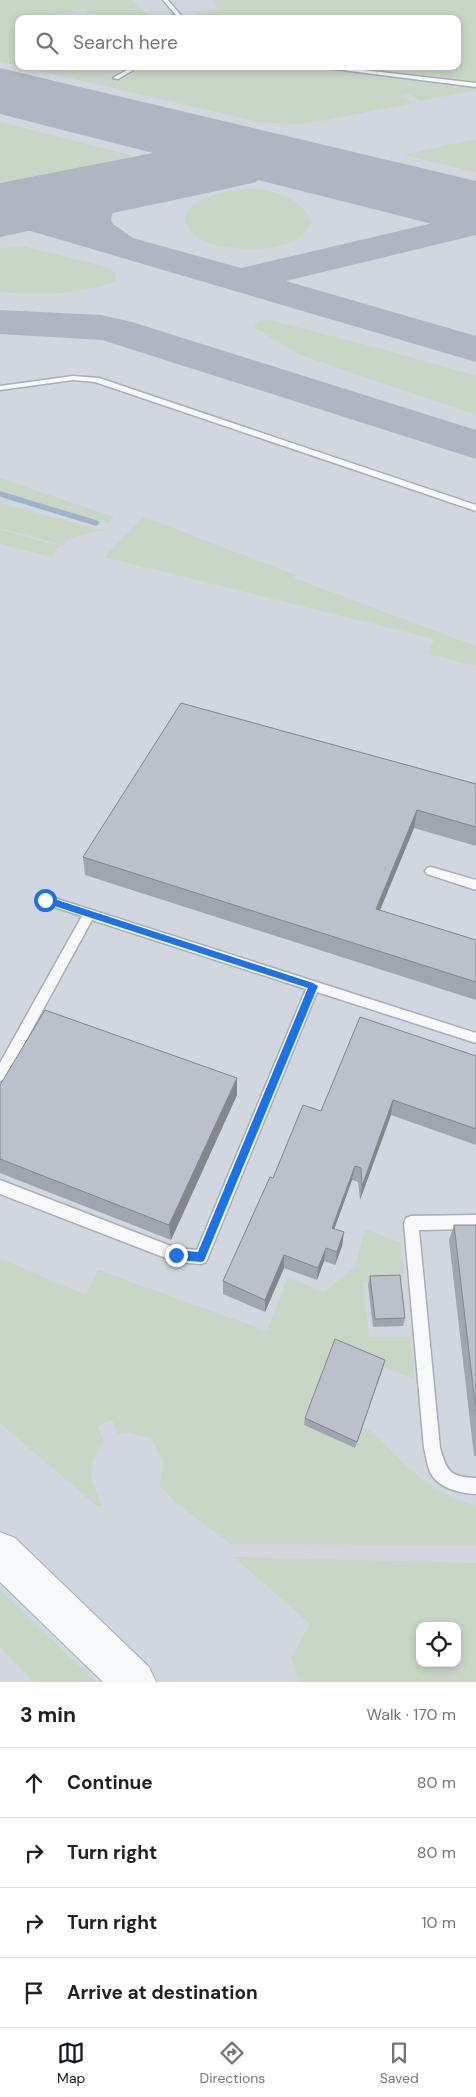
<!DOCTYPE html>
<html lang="en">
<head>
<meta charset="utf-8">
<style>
	body { margin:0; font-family:"DM Sans",sans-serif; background:#f2f2f2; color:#202124 }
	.controls { position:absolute; right:15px; bottom:15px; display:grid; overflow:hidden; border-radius:10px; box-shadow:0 2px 8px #0003 }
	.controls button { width:45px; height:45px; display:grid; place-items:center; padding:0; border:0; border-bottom:1px solid #e0e0e0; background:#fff; color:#202124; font:25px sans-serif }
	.stop { position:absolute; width:15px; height:15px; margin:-11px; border:4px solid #1a73e8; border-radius:50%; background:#fff }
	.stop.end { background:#1a73e8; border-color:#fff; box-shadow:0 1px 5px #0008 }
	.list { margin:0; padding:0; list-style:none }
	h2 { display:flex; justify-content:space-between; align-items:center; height:65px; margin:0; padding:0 20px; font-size:21px }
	h2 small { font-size:16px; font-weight:400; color:#757577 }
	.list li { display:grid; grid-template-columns:32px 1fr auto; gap:15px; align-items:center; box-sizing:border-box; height:70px; padding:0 20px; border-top:1px solid #e0e0e0 }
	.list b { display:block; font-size:19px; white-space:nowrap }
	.list em { font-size:16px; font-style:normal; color:#757577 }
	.icon { flex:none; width:28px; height:28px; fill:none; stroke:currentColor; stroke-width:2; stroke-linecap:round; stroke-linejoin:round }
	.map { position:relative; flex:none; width:476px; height:1682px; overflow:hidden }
	.search { position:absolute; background:#fff; box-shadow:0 2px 8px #0003; left:15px; right:15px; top:15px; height:55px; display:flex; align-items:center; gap:12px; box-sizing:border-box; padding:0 18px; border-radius:10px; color:#757577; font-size:19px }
	.sheet { height:345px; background:#fff }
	nav { display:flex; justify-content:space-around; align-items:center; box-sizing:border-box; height:70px; border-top:1px solid #e0e0e0; background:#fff; font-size:14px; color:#757577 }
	nav a { display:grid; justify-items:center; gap:2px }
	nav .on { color:#111827 }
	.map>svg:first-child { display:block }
	.built { fill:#d2d6de; fill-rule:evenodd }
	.green { fill:#c9d6c5; fill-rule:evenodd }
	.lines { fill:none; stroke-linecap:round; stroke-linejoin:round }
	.stream { stroke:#9fb4cc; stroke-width:5.5 }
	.taxiway { fill:#b0b6c1; fill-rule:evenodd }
	.runway { fill:#b0b6c1; fill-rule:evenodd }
	.service-casing { stroke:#a9aeb7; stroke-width:3 }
	.tertiary-casing { stroke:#a9aeb7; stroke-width:2 }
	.service { fill:#f7f8fa; fill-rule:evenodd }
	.tertiary { fill:#f7f8fa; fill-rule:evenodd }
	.wall { fill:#a1a5ae }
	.shaded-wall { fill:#83868d }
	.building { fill:#bbc0ca; stroke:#83868d }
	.route { fill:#1a73e8 }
</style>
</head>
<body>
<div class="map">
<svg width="476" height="1682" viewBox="0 0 476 1682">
	<rect width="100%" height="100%" fill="#e4e7ec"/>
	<path class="built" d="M0,0H476V1682H0ZM19,19H457V66H19ZM420,1626H457V1663H420Z"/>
	<path class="green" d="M0,0H133L151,18L103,19L85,12L87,9H81L72,12L49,15L47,18L49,19H19V66L0,62Z
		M211,0H476V81L334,66H457V19H200L194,12L219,9Z
		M19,66H131L108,78L120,80L149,66H292L476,86V90L420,101L407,93L402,95L413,103L315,122L298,124L258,122Z
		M0,122L130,155L131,157L16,181H0Z
		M476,139V172L407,156V154Z
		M240,189C268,188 299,194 312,222C308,229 304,234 297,239C275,253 219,252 197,237C192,234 188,228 186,222C182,199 225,192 240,189Z
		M10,247H26L107,267L116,274L115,281C80,295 39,295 2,292L0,291V249Z
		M266,319L378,348L476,376V415L300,355L252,326L260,320Z
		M0,478L114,517L108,524L0,491Z
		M0,503L103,530L69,538L63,545L0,528Z
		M144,517L296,575L294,578L476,646V666L428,654L434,639L104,557Z
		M0,530L60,546L52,557L0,544Z
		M365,1229L401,1243L404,1280L363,1283L369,1337H410L414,1379L334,1347L362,1427C379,1434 390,1450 403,1463C424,1483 448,1498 476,1506V1545L231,1544L174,1501L160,1486L163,1462L152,1439L130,1433H117L112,1420L97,1426L104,1442C85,1469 90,1478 102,1506L96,1505L0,1423V1258L86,1295L98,1270L267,1331L288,1277L324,1292L355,1267Z
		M234,1557L476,1563V1682H300L291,1658L310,1624ZM420,1626H457V1663H420Z
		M0,1590L96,1682H34L0,1647Z"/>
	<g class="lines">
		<path class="stream" d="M0,494L96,523"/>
		<path class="taxiway" d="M133,172L145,176L151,183L145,190L121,203L113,210L111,220L113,224L133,238L241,268L476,213V235L286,281L476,336V362L0,222V200L75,221C73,193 111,178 133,172Z
			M0,310L101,315L132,322L476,430V459L102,340L0,334Z"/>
		<path class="runway" d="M0,68L476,181V235L258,180L256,182L226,189L0,237V183L153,153L0,114Z"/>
		<defs>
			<path id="service" d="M163,0H168L184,19H158L176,15Z
				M134,66H140L118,79L113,78Z
				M311,66H328L476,83V87Z
				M73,376L99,378L476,505V511L95,382L73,380L0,390V386Z
				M431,867L476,880V890L427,874L425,871L427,868Z
				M45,895L476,1033V1043L317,992L206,1262L201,1264L176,1262L0,1194V1180L176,1248L197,1250L306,989L92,920L5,1079L0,1081V1063L82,916L41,903L39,900L41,897Z
				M476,1215V1229L419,1230L440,1448C447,1472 450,1477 476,1478V1494C459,1493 438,1488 430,1472C427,1464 426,1456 424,1448L404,1223L406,1218L411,1216Z"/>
			<path id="tertiary" d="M0,1532L15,1538L149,1667L156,1682H103L0,1582Z"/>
		</defs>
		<use href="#service" class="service-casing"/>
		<use href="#tertiary" class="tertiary-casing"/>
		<use href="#service" class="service"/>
		<use href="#tertiary" class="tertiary"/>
	</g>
	<path class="wall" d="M476,784V846L414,828L380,910L476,940V1000L85,875L83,857Z
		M476,1056V1145L391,1115L360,1200L358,1182L352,1180L334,1229L344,1232L342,1246L335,1265L324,1261L317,1280L284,1268L265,1312L223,1294V1281L273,1178L321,1111Z
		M0,1085L237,1095L171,1240L0,1173Z
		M454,1225H476V1456H474L449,1240Z
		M370,1276L405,1318L403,1326L373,1327L368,1285Z
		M385,1360L355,1448L304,1425L305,1418Z"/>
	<path class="shaded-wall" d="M417,810L414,828L373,927L376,909Z
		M237,1078V1095L171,1240L169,1225Z
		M393,1100L391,1115L360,1200L362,1186Z
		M355,1166L352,1180L330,1241L332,1228Z
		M344,1232L342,1246L335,1265L337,1252Z
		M326,1248L324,1261L317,1280L318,1268Z
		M284,1255V1268L265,1312V1300Z
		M385,1360L383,1368L355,1448L357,1442Z"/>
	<path class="building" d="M181,703L476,784V827L417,810L376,909L476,940V982L83,857Z
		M45,1010L237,1078L169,1225L0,1159V1085Z
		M360,1017L476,1056V1129L393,1100L362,1186L361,1168L355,1166L332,1228L344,1232L337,1252L326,1248L318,1268L284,1255L265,1300L223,1281L270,1177L273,1178L303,1105L321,1111Z
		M454,1225H476V1411Z
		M400,1275L405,1318L375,1319L370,1276Z
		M335,1339L385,1360L357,1442L305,1418Z"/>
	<path class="route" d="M45,896L313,983L318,986L204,1261L201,1262L176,1260L172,1259L171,1255L172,1252L176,1250L198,1252L308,988L42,902V897Z"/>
</svg>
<div class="controls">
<button><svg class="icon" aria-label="locate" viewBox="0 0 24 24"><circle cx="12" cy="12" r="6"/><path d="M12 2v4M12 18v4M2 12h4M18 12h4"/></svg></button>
</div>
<div class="stop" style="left:45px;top:900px"></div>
<div class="stop end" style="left:176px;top:1255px"></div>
<div class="search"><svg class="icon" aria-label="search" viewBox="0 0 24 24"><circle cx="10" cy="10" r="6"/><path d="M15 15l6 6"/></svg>Search here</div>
</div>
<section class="sheet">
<h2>3 min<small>Walk · 170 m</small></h2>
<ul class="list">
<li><svg class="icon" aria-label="ahead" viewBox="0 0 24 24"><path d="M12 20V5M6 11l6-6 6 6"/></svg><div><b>Continue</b></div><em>80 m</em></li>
<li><svg class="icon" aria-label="right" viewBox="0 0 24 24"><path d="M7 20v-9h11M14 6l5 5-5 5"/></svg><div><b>Turn right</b></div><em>80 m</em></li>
<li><svg class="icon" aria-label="right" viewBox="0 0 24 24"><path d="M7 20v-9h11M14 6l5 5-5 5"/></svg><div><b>Turn right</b></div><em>10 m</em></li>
<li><svg class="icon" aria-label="arrive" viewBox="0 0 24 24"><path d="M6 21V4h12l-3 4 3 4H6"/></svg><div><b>Arrive at destination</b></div></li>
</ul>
</section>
<nav>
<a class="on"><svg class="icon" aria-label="map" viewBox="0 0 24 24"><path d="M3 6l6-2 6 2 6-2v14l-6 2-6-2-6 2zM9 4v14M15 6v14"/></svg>Map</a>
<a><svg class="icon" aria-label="directions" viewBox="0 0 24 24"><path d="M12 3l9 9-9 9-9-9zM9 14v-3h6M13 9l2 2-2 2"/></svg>Directions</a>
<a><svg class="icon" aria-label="saved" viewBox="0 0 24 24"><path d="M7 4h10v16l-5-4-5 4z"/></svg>Saved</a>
</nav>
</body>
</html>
